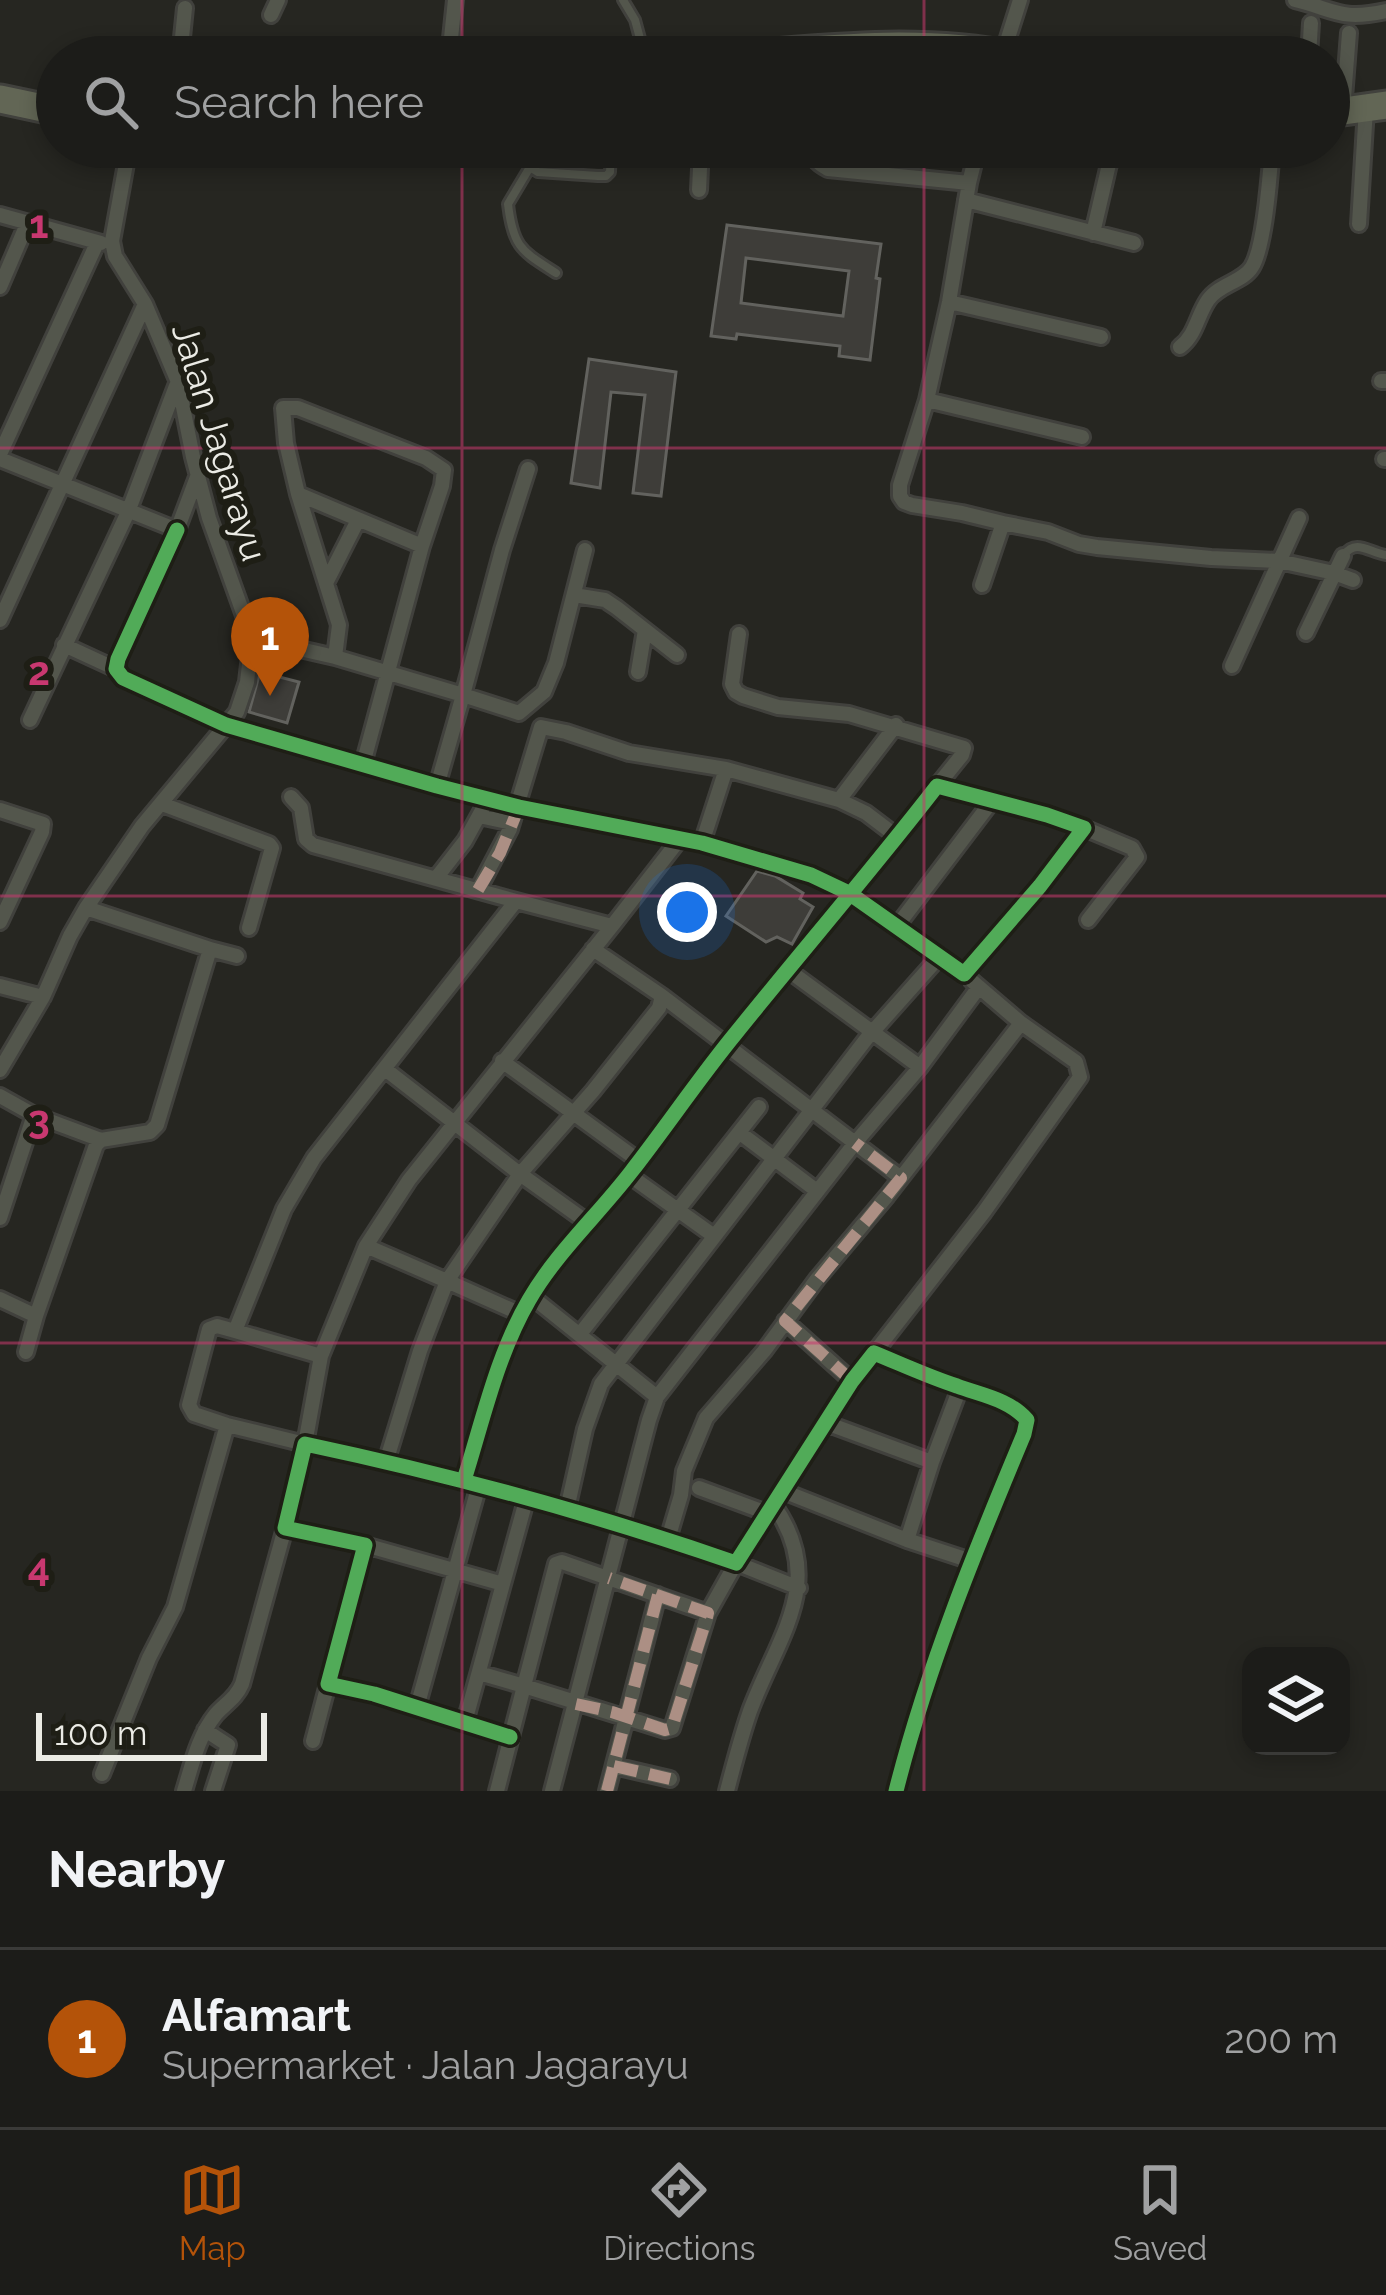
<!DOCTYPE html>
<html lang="en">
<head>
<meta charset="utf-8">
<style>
	body { margin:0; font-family:Raleway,sans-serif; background:#292926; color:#f1f3f6 }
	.controls { position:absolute; right:36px; bottom:36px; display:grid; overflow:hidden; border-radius:24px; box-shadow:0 6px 18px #0003 }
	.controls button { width:108px; height:108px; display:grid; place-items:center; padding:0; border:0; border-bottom:3px solid #3a3a38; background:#1c1c19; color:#f1f3f6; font:60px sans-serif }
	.scale { position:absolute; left:36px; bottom:30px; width:231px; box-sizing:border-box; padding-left:12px; border:6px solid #ebebe5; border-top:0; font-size:33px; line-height:42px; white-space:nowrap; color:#ebebe5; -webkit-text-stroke:9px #1e1e15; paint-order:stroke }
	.you { position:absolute; left:687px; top:912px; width:42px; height:42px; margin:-30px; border:9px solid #fff; border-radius:50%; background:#1a73e8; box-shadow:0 0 0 18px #1a73e833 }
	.badge { display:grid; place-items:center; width:78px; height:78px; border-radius:50%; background:#b45309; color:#fff; font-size:39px; font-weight:700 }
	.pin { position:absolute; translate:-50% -99px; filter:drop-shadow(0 3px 6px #0008) }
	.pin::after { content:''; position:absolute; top:63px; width:42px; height:36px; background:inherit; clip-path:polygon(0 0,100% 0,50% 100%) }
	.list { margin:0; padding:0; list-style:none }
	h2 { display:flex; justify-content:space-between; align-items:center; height:156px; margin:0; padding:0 48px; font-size:51px }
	h2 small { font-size:39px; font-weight:400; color:#a0a1a2 }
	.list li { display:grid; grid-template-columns:78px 1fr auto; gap:36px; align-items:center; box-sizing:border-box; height:180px; padding:0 48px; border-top:3px solid #3a3a38 }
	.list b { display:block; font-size:45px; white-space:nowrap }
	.list p { margin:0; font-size:39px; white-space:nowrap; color:#a0a1a2 }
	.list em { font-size:39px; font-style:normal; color:#a0a1a2 }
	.icon { flex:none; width:66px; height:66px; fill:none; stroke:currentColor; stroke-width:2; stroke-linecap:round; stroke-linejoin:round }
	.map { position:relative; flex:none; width:1386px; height:1791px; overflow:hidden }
	.search { position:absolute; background:#1c1c19; box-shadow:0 6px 18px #0003; left:36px; right:36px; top:36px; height:132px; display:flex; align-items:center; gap:30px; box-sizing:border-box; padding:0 42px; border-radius:66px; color:#a0a1a2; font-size:45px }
	.sheet { height:336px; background:#1c1c19 }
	nav { display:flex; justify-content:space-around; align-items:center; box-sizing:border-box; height:168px; border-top:3px solid #3a3a38; background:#1c1c19; font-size:33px; color:#a0a1a2 }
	nav a { display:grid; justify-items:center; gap:6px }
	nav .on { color:#b45309 }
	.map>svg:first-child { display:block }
	.building { fill:#3e3d39; stroke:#62625e; stroke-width:3; fill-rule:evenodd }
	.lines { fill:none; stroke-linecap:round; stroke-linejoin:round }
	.lane-casing { stroke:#41413d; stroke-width:14 }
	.street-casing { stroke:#41413d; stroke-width:20 }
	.highway-casing { stroke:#41413d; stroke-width:33 }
	.lane { stroke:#53564c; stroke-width:8 }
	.street { stroke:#53564c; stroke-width:14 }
	.highway { stroke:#626655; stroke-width:27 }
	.quiet { stroke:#ac8f84; stroke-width:12; stroke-dasharray:24 12; stroke-linecap:butt }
	.cycleway-casing { stroke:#1e1e15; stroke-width:22 }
	.cycleway { stroke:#51ab58; stroke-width:15 }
	.grid { fill:none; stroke:#c83870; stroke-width:3; stroke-opacity:0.55 }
	.labels { text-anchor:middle; stroke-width:12; stroke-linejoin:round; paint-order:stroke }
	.street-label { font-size:36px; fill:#ebebe5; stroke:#1e1e15 }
	.grid-label { font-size:39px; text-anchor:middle; font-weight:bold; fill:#c83870; stroke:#1e1e15; stroke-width:12; stroke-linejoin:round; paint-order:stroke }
</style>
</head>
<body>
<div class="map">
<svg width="1386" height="1791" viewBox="0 0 1386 1791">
	<rect width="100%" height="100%" fill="#262621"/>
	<path class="building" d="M727,225L881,244L876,278L880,279L870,360L839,356L840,346L737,334L736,339L711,336ZM746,258L849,271L843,316L741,303Z
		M589,359L676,372L661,496L633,493L645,395L611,392L600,488L571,483Z
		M260,672L299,682L287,723L249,712Z
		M757,871L775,876L803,893L800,899L813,907L792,944L777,937L766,942L726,916Z"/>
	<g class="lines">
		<defs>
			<path id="lane" d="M623,0L635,20L645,57
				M526,147L530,167L538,172L598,176H606L610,172L611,147
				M530,167L508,204C513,248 522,251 556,273
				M1344,555C1356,538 1370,553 1386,555"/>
			<path id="street" d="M1295,0C1336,10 1340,21 1386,11
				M271,15L278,0
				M180,57L185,8
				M449,57L455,0
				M1002,57L1020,0
				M1309,57L1311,23
				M1343,111L1349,33
				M813,147C813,160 817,163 828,169L969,183
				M978,147L969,183L949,302L927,400L900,485V496L904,502L912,505L962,513L1003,523L982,585
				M699,190L701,147
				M966,200L1134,243
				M0,215L101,243
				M1359,224L1366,108
				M1093,233L1113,147
				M0,287L27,224
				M949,302L1101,337
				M1180,347C1196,335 1197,316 1208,300C1219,284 1243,282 1252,267C1265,246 1270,173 1272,147
				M1381,381H1386
				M927,400L1082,437
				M0,454L97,243
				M0,459L177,530L197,477
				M1384,459H1386
				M298,494L339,625L335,657L463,695L502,550L528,469
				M1003,523L1048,532L1079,544L1097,547L1211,558L1279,561L1334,573L1353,580
				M177,530L118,659L116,669L123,678L226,725L437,786L519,807L702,843L811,875L849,893L964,974L1040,886L1084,828L1047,815L937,786C872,870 802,951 736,1033C699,1078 667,1126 631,1172C598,1215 556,1253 529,1300C497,1355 483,1420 464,1480
				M327,581L358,520
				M574,595L605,600L617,608L677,655
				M0,620L145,304
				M1306,633L1343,556
				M739,634L732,684L736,692L743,696L778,707L849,714L964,748L962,755L937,786
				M252,638L335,657
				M64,645L116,669
				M1232,666L1299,518
				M638,672L645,630
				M30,720L128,512L176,386
				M363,764L422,546L442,486L444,470L426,458L298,408H283L286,443L298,494L422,546
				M437,786L463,695L519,713L544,692L556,663L585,550
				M839,800L896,725
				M162,804L269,844L272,848L249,928
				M0,810L43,824L42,832L0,922
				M479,816L512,823
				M1084,828L1132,848L1137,857L1088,920
				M702,843L726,769
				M437,877L465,841L488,799
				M478,890L510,829L541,727L566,732L629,753L726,769L839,800L866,813L895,835
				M612,926L679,840
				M897,926L992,801
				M210,949L237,956
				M593,949L662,996L901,1178
				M788,970L920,1067
				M0,986L43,997
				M502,1061L639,1161
				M385,1069L520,1174L447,1281L521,1314
				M0,1070L43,997L70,936L86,908L142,826L237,712L247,682L252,638L209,518L193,457L178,382L145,304L115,256L112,241L129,147
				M0,1096L34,1115L0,1218
				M34,1115L101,1140
				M740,1133L817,1191
				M629,1175L714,1236
				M587,1222L520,1174L593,1091L659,1008L662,996
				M366,1246L447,1281L420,1351L386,1462
				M531,1296L657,1397
				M0,1299L36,1316
				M785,1321L852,1381
				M235,1331L217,1326L209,1329L189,1405L194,1414L227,1425L305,1444L321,1356L235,1331L284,1209L314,1158L516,901L313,845L306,839L301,808L291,797
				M580,1334L759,1107
				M26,1352L36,1316L96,1145L101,1140L150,1132L157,1125L210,949L86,908
				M874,1353L984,1212L1080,1077L1076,1062L1021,1023
				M321,1356L366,1246L409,1180L612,926L516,901
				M826,1423L932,1462
				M699,1488L767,1513
				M783,1491L907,1540L971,1561
				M567,1509L585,1429L601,1384L867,1038L940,956
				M668,1539L681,1495L684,1471L706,1418L764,1351L817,1279L887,1196L1021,1023L972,981
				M907,1540L932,1462L960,1388
				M365,1545L503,1584
				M562,1562L708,1613L672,1728L665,1730L524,1686L556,1564Z
				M708,1613L736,1563L799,1588
				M479,1673L524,1686L497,1791
				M417,1707L479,1485
				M465,1722L527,1497
				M205,1730L228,1745L213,1791
				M510,1737L374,1694L328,1684L365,1545L285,1528L305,1444C451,1475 595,1514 736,1563L852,1381L874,1353C901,1364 929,1377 957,1386C981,1395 1009,1399 1027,1420L1024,1434C975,1551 927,1668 896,1791
				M313,1741L328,1684
				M614,1766L670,1779
				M102,1774L149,1658L175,1607L227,1425
				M184,1791C192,1765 198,1736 216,1714C226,1703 236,1698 242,1684L285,1528
				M552,1791L649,1420L657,1397L855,1143L920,1067L979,987
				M607,1791L658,1595
				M727,1791C734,1764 741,1737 750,1711C778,1636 828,1581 773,1504"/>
			<path id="highway" d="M727,57C822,49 922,37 1016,57
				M0,99L57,111
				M1329,113L1386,105"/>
		</defs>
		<use href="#lane" class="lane-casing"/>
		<use href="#street" class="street-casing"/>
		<use href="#highway" class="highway-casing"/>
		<use href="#lane" class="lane"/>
		<use href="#street" class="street"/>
		<use href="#highway" class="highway"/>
		<path class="quiet" d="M478,890L500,853L519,807
			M852,1381L785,1321L901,1178L855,1143
			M576,1704L612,1712L665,1730L672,1728L707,1617L708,1613L609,1578
			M614,1766L670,1779
			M607,1791L658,1595"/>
		<defs>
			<path id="cycleway" d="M177,530L118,659L116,669L123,678L226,725L437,786L519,807L702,843L811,875L849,893L964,974L1040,886L1084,828L1047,815L937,786C872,870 802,951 736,1033C699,1078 667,1126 631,1172C598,1215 556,1253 529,1300C497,1355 483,1420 464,1480
				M510,1737L374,1694L328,1684L365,1545L285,1528L305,1444C451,1475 595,1514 736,1563L852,1381L874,1353C901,1364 929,1377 957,1386C981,1395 1009,1399 1027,1420L1024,1434C975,1551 927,1668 896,1791"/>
		</defs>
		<use href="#cycleway" class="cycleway-casing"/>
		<use href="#cycleway" class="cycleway"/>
	</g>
	<path class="grid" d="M462,0V57M924,0V57M462,147V1791M924,147V1791M0,448H1386M0,896H1386M0,1343H1386"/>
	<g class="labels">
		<g class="street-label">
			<text transform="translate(220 442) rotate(73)" y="13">Jalan Jagarayu</text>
		</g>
	</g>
	<g class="grid-label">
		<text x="39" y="238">1</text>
		<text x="39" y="685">2</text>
		<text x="39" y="1133">3</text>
		<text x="39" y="1581">4</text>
	</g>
</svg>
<div class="controls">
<button><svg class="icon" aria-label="layers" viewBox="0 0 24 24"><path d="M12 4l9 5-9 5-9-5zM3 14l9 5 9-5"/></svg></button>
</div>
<div class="scale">100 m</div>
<div class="you"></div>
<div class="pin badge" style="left:270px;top:696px">1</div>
<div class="search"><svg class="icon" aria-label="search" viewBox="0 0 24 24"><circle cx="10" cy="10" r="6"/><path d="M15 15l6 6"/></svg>Search here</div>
</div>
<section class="sheet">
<h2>Nearby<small></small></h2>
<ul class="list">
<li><span class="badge">1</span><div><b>Alfamart</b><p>Supermarket · Jalan Jagarayu</p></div><em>200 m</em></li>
</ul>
</section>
<nav>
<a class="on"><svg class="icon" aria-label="map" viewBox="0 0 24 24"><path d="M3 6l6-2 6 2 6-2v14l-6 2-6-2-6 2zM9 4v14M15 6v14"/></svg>Map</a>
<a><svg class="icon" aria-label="directions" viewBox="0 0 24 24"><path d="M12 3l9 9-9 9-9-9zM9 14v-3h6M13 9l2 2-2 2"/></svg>Directions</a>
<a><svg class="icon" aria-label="saved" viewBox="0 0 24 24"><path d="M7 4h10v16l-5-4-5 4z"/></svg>Saved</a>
</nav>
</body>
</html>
